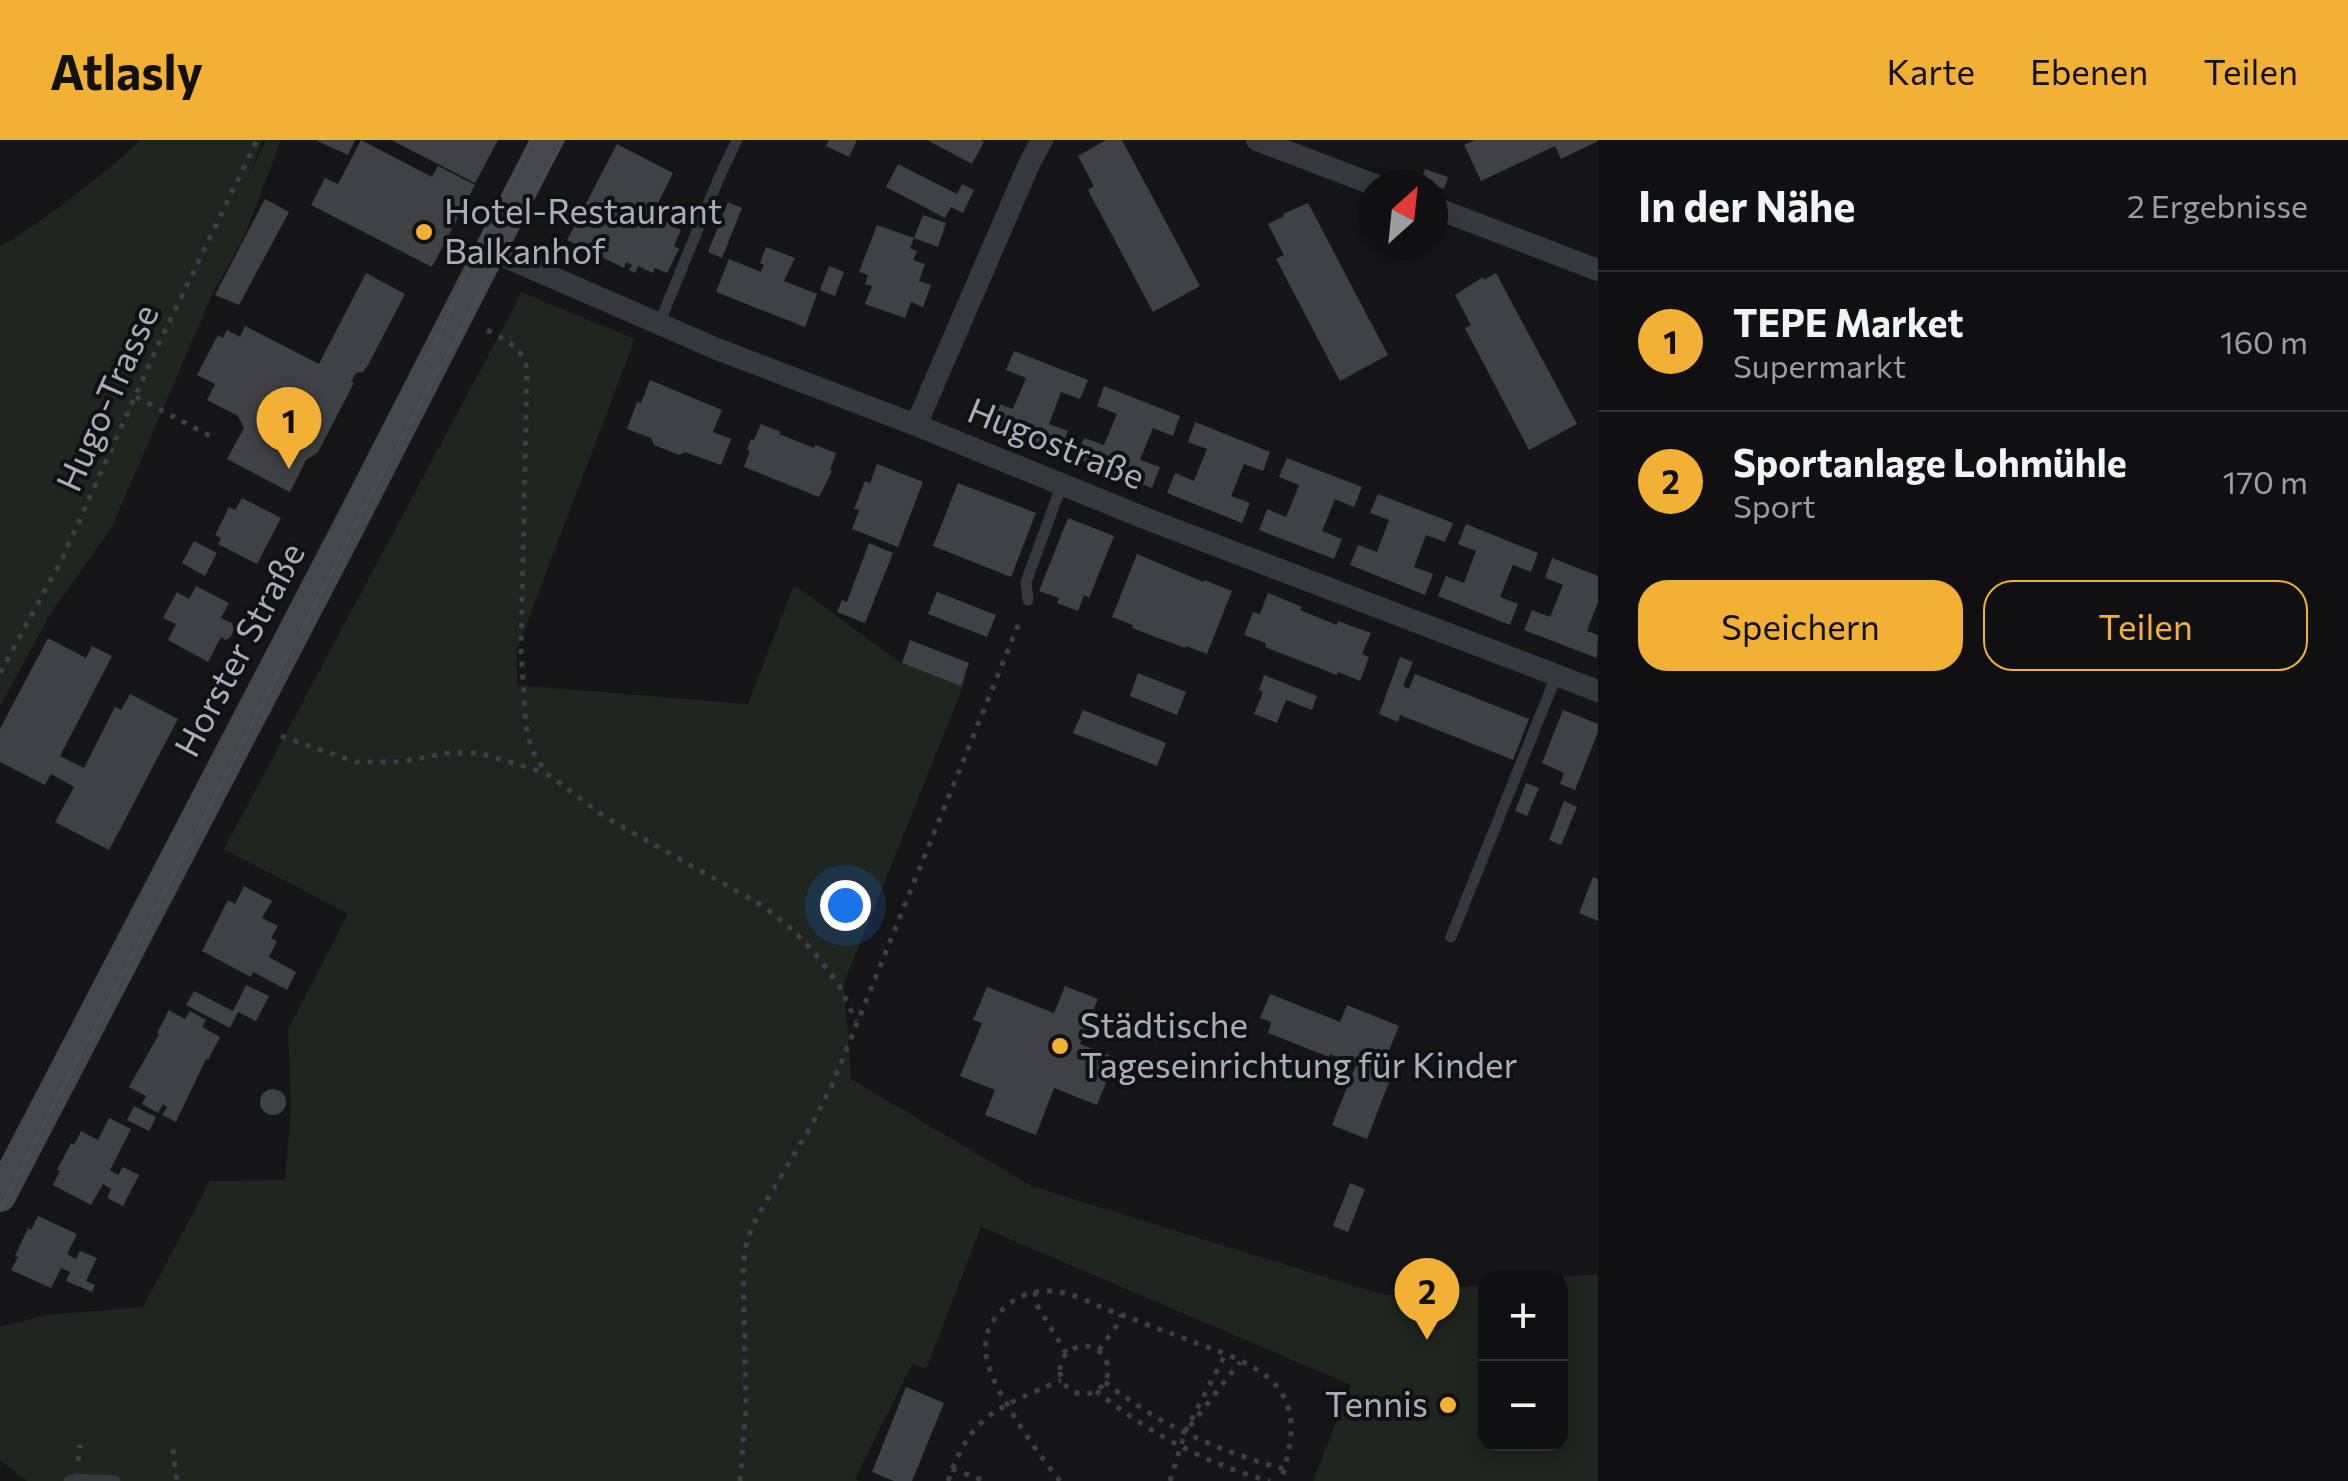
<!DOCTYPE html>
<html lang="de">
<head>
<meta charset="utf-8">
<style>
	body { margin:0; font-family:Commissioner,sans-serif; background:#19191b; color:#f1f3f6 }
	.controls { position:absolute; right:30px; bottom:30px; display:grid; overflow:hidden; border-radius:20px; box-shadow:0 5px 15px #0003 }
	.controls button { width:90px; height:90px; display:grid; place-items:center; padding:0; border:0; border-bottom:2px solid #303032; background:#101012; color:#f1f3f6; font:50px sans-serif }
	.compass { position:absolute; left:1358px; top:30px; width:90px; height:90px; border-radius:50%; background:#101012; box-shadow:0 5px 15px #0003; rotate:27deg }
	.you { position:absolute; left:845px; top:765px; width:35px; height:35px; margin:-25px; border:8px solid #fff; border-radius:50%; background:#1a73e8; box-shadow:0 0 0 15px #1a73e833 }
	.badge { display:grid; place-items:center; width:65px; height:65px; border-radius:50%; background:#f2b134; color:#111; font-size:32px; font-weight:700 }
	.pin { position:absolute; translate:-50% -82px; filter:drop-shadow(0 2px 5px #0008) }
	.pin::after { content:''; position:absolute; top:52px; width:35px; height:30px; background:inherit; clip-path:polygon(0 0,100% 0,50% 100%) }
	.list { margin:0; padding:0; list-style:none }
	h2 { display:flex; justify-content:space-between; align-items:center; height:130px; margin:0; padding:0 40px; font-size:42px }
	h2 small { font-size:32px; font-weight:400; color:#9c9d9f }
	.list li { display:grid; grid-template-columns:65px 1fr auto; gap:30px; align-items:center; box-sizing:border-box; height:140px; padding:0 40px; border-top:2px solid #303032 }
	.list b { display:block; font-size:38px; white-space:nowrap }
	.list p { margin:0; font-size:32px; white-space:nowrap; color:#9c9d9f }
	.list em { font-size:32px; font-style:normal; color:#9c9d9f }
	.actions { display:flex; gap:20px; padding:30px 40px }
	.actions a { flex:1; padding:22px 0; border:2px solid #f2b134; border-radius:30px; text-align:center; font-size:35px; color:#f2b134 }
	.actions .main { background:#f2b134; color:#111 }
	.map { position:relative; flex:none; width:1598px; height:1341px; overflow:hidden }
	header { display:flex; align-items:center; gap:60px; box-sizing:border-box; height:140px; padding:0 50px; background:#f2b134; color:#111 }
	header strong { font-size:48px }
	nav { display:flex; gap:55px; margin-inline-start:auto; font-size:35px }
	main { display:flex }
	aside { flex:1; background:#101012 }
	.map>svg:first-child { display:block }
	.green { fill:#1e261f }
	.building { fill:#404145 }
	.lines { fill:none; stroke-linecap:round; stroke-linejoin:round }
	.path { stroke:#3d3f44; stroke-width:5; stroke-dasharray:5 8; stroke-linecap:butt }
	.service { stroke:#37383d; stroke-width:11 }
	.minor { stroke:#37383d; stroke-width:22 }
	.secondary { stroke:#45474d; stroke-width:32 }
	.tram { stroke:#4a4c52; stroke-width:2.5 }
	.poi-dot { fill:#f2b134; stroke:#111113; stroke-width:4 }
	.labels { text-anchor:middle; stroke-width:8; stroke-linejoin:round; paint-order:stroke }
	.poi-label { font-size:35px; fill:#a8adb8; stroke:#111113; text-anchor:start }
	.street-label { font-size:35px; fill:#a8adb8; stroke:#111113 }
</style>
</head>
<body>
<header>
<strong>Atlasly</strong>
<nav><a>Karte</a><a>Ebenen</a><a>Teilen</a></nav>
</header>
<main>
<div class="map">
<svg width="1598" height="1341" viewBox="0 0 1598 1341">
	<rect width="100%" height="100%" fill="#161618"/>
	<path class="green" d="M141,0H263L249,35L266,0H281L245,95L212,155L112,387L51,473L0,566V107C51,75 97,40 141,0Z
		M521,152L635,199L517,509V545L748,564L794,445L901,523L966,539L844,843L851,939L1031,1046L1384,1155L1485,1145L1486,1304H1560V1138H1551L1598,1134V1341H1313L1351,1245L981,1087L926,1229L912,1224L855,1339L859,1341H27L0,1320V1187L45,1175L143,1167L210,1041L285,1040L291,967L288,889L348,774L224,709L512,171Z"/>
	<path class="building" d="M315,0H355L348,15Z
		M361,0L432,37L438,26L475,45L432,127L311,65L325,38L338,44Z
		M391,0H498L475,43Z
		M829,0H857L849,17L826,6Z
		M927,0H981L984,2L972,24Z
		M1106,0H1122L1200,146L1153,172L1088,50L1094,46L1078,16Z
		M1475,0H1598V1L1561,19L1555,6L1481,41L1464,5Z
		M617,4L673,33L652,75L681,90L674,106L679,109L667,133L655,128L653,133L638,126L635,133L629,130L632,125L626,122L624,128L567,100Z
		M898,24L957,54L962,44L974,50L963,73L951,67L945,78L886,47Z
		M1425,29L1448,37L1444,49L1421,41Z
		M265,59L289,72L239,165L215,155Z
		M728,62L742,68L722,118L708,112Z
		M1308,63L1388,215L1340,241L1276,119L1284,115L1268,84L1284,76L1283,74Z
		M923,75L946,83L938,107L914,98L910,108L917,111L913,120L925,124L919,141L931,145L923,167L911,162L905,178L865,164L872,146L865,144L868,135L859,132L877,85L914,98Z
		M766,107L795,118L784,141L817,154L805,187L716,152L729,119L761,132L764,125L760,123Z
		M829,126L844,132L835,156L820,150Z
		M366,133L405,154L368,225L363,232L356,233L351,242L354,243L318,312L306,320L290,352L227,319L244,288L238,276L207,260L215,244L197,235L218,195L223,198L227,190L240,197L245,186L319,224Z
		M1496,133L1577,284L1529,310L1465,188L1471,185L1455,155L1483,137L1484,140Z
		M1014,211L1088,240L1080,259L1061,252L1049,284L1068,291L1060,311L986,282L994,262L1013,269L1026,238L1006,230Z
		M650,240L722,270L713,292L731,299L721,325L685,312L679,315L654,305L651,298L627,289L637,262L641,263Z
		M1104,246L1180,276L1173,296L1153,288L1140,320L1160,327L1152,348L1076,318L1084,298L1104,305L1117,274L1097,266Z
		M1195,282L1270,312L1263,331L1244,324L1231,356L1250,363L1242,383L1167,353L1175,333L1194,341L1207,309L1188,302Z
		M761,284L781,292L779,294L814,308L815,305L836,313L830,330L832,331L819,357L744,327L750,311L747,310L751,299L754,300Z
		M1287,318L1362,347L1354,367L1335,359L1322,391L1342,399L1334,419L1259,390L1267,369L1286,377L1299,345L1279,337Z
		M877,324L923,342L898,407L852,389L859,370L854,369L865,341L870,343Z
		M958,343L1036,373L1011,437L933,406Z
		M1378,354L1453,383L1445,402L1426,395L1414,427L1433,434L1425,455L1350,425L1358,405L1377,412L1389,380L1370,373Z
		M242,358L281,378L257,424L218,404L221,398L215,395L229,367L235,370Z
		M1068,378L1114,396L1089,458L1084,455L1078,471L1057,463L1059,458L1039,451Z
		M1466,384L1538,413L1531,432L1513,425L1500,457L1518,464L1510,485L1438,456L1446,436L1464,443L1476,411L1458,404Z
		M194,401L217,413L205,436L182,423Z
		M869,403L893,413L865,483L837,472L842,460L847,462Z
		M1137,414L1203,442L1204,440L1232,451L1207,514L1186,506L1185,508L1132,488L1133,485L1112,477Z
		M1552,418L1598,436V462L1587,491L1598,495L1597,518L1524,490L1532,470L1550,477L1563,445L1545,438Z
		M196,446L229,463L221,478L232,483L234,490L230,498L225,500L221,497L208,522L168,500L176,484L163,478L177,452L189,459Z
		M937,452L996,475L987,497L928,474Z
		M1268,453L1302,467L1300,470L1337,485L1338,481L1371,493L1362,514L1369,517L1360,541L1338,532L1337,535L1265,507L1266,503L1244,495L1253,472L1260,474Z
		M48,498L86,518L92,506L112,516L60,616L84,628L115,567L121,570L130,554L178,579L109,710L55,682L74,647L51,634L45,645L0,622V589Z
		M910,500L969,523L961,546L902,523Z
		M1400,517L1413,522L1403,546L1409,549L1415,534L1529,579L1513,620L1400,575L1398,582L1379,574Z
		M1138,533L1186,552L1177,575L1130,556Z
		M1264,535L1317,556L1312,570L1286,560L1277,583L1254,574L1263,552L1259,550Z
		M1083,570L1166,603L1157,626L1073,593Z
		M1563,570L1598,584V592L1575,650L1560,644L1564,633L1542,623Z
		M1526,643L1539,648L1527,676L1515,671Z
		M1564,661L1577,667L1561,705L1549,700Z
		M1593,737L1598,739V781L1579,773Z
		M244,746L272,761L262,778L278,786L271,798L277,801L269,817L296,832L287,850L253,832L251,837L202,811L228,760L235,764Z
		M246,845L269,856L256,881L238,872L230,888L186,865L194,851L233,871Z
		M1065,846L1098,859L1080,904L1116,918L1097,965L1054,948L1036,995L985,975L995,950L960,936L982,883L973,880L987,847L1054,873Z
		M1270,854L1340,882L1347,865L1399,886L1380,933L1391,937L1367,999L1332,985L1356,925L1330,914L1329,917L1268,893L1271,882L1260,878Z
		M169,870L185,879L190,871L206,880L202,887L220,897L208,920L206,919L176,982L162,975L167,967L163,964L158,973L142,964L146,956L129,947L159,894L157,893Z
		M260 962a13 13 0 1 1 26 0a13 13 0 1 1-26 0Z
		M134,966L156,977L149,991L127,980Z
		M109,978L131,989L110,1030L118,1035L123,1027L139,1035L123,1066L107,1058L111,1049L103,1044L91,1065L53,1045L60,1031L57,1030L71,1003L74,1005L81,991L98,1000Z
		M1350,1043L1365,1049L1348,1092L1333,1086Z
		M38,1076L77,1094L67,1114L76,1119L80,1111L97,1118L86,1141L95,1145L92,1152L66,1141L70,1132L61,1128L51,1148L11,1130L18,1117L15,1116L28,1088L31,1090Z
		M906,1247L944,1263L912,1341H894L872,1332Z"/>
	<g class="lines">
		<path class="path" d="M487,190C508,202 521,205 527,229L521,512L526,585L531,608L546,633L605,677L765,767L795,792L820,819L840,847L856,881
			M136,257L210,296
			M0,533L62,419L160,201L257,0
			M281,596L356,622H401L446,613H479L543,632
			M1035,1152L1037,1165L1066,1213
			M1060 1230a24 24 0 1 1 48 0a24 24 0 1 1-48 0Z
			M1099,1210L1117,1185L1121,1175
			M1105,1242C1157,1284 1220,1312 1284,1329
			M1096,1251C1149,1293 1206,1324 1270,1341
			M1190,1286L1240,1222
			M173,1309L177,1341
			M78,1321L80,1305
			M952,1329L985,1341
			M740,1341L746,1268L743,1128L747,1099L758,1075L815,979L832,945L1021,478
			M948,1341C972,1271 1000,1268 1061,1240
			M1060,1341C1041,1317 1023,1292 1008,1266C989,1234 971,1200 1003,1169C1017,1156 1033,1150 1052,1151C1070,1152 1087,1161 1103,1168C1127,1177 1151,1186 1175,1195C1207,1208 1262,1222 1281,1252C1299,1280 1289,1312 1281,1341
			M1170,1341L1185,1292L1225,1215"/>
		<path class="service" d="M659,184L718,40L737,0
			M1028,460L1026,442L1062,344
			M1451,797L1557,534
			M69,1341L76,1339L115,1341"/>
		<path class="minor" d="M1257,0L1375,45
			M1433,67L1598,130
			M492,111L717,209L916,285L1147,379L1598,551
			M916,285L1030,22L1042,0"/>
		<path class="secondary" d="M0,1056L346,392L547,0"/>
		<path class="tram" d="M421,236L486,88L533,0
			M0,1069L383,333L564,0"/>
	</g>
	<g class="poi-dot">
		<circle cx="424" cy="92" r="10"/>
		<circle cx="1060" cy="906" r="10"/>
		<circle cx="1448" cy="1265" r="10"/>
	</g>
	<g class="labels">
		<g class="poi-label">
			<text x="444" y="84">Hotel-Restaurant<tspan x="444" dy="40">Balkanhof</tspan></text>
			<text x="1080" y="898">Städtische<tspan x="1080" dy="40">Tageseinrichtung für Kinder</tspan></text>
			<text x="1428" y="1277" text-anchor="end">Tennis</text>
		</g>
		<g class="street-label">
			<text transform="translate(108 258) rotate(-66)" y="12">Hugo-Trasse</text>
			<text transform="translate(1056 304) rotate(22)" y="12">Hugostraße</text>
			<text transform="translate(240 510) rotate(-62)" y="12">Horster Straße</text>
		</g>
	</g>
</svg>
<div class="controls">
<button>+</button>
<button>−</button>
</div>
<svg class="compass" viewBox="-18 -18 36 36"><path d="M0-13l5 13h-10z" fill="#e53935"/><path d="M0 13l5-13h-10z" fill="#9c9d9f"/></svg>
<div class="you"></div>
<div class="pin badge" style="left:289px;top:329px">1</div>
<div class="pin badge" style="left:1427px;top:1200px">2</div>
</div>
<aside>
<h2>In der Nähe<small>2 Ergebnisse</small></h2>
<ul class="list">
<li><span class="badge">1</span><div><b>TEPE Market</b><p>Supermarkt</p></div><em>160 m</em></li>
<li><span class="badge">2</span><div><b>Sportanlage Lohmühle</b><p>Sport</p></div><em>170 m</em></li>
</ul>
<div class="actions"><a class="main">Speichern</a><a>Teilen</a></div>
</aside>
</main>
</body>
</html>
